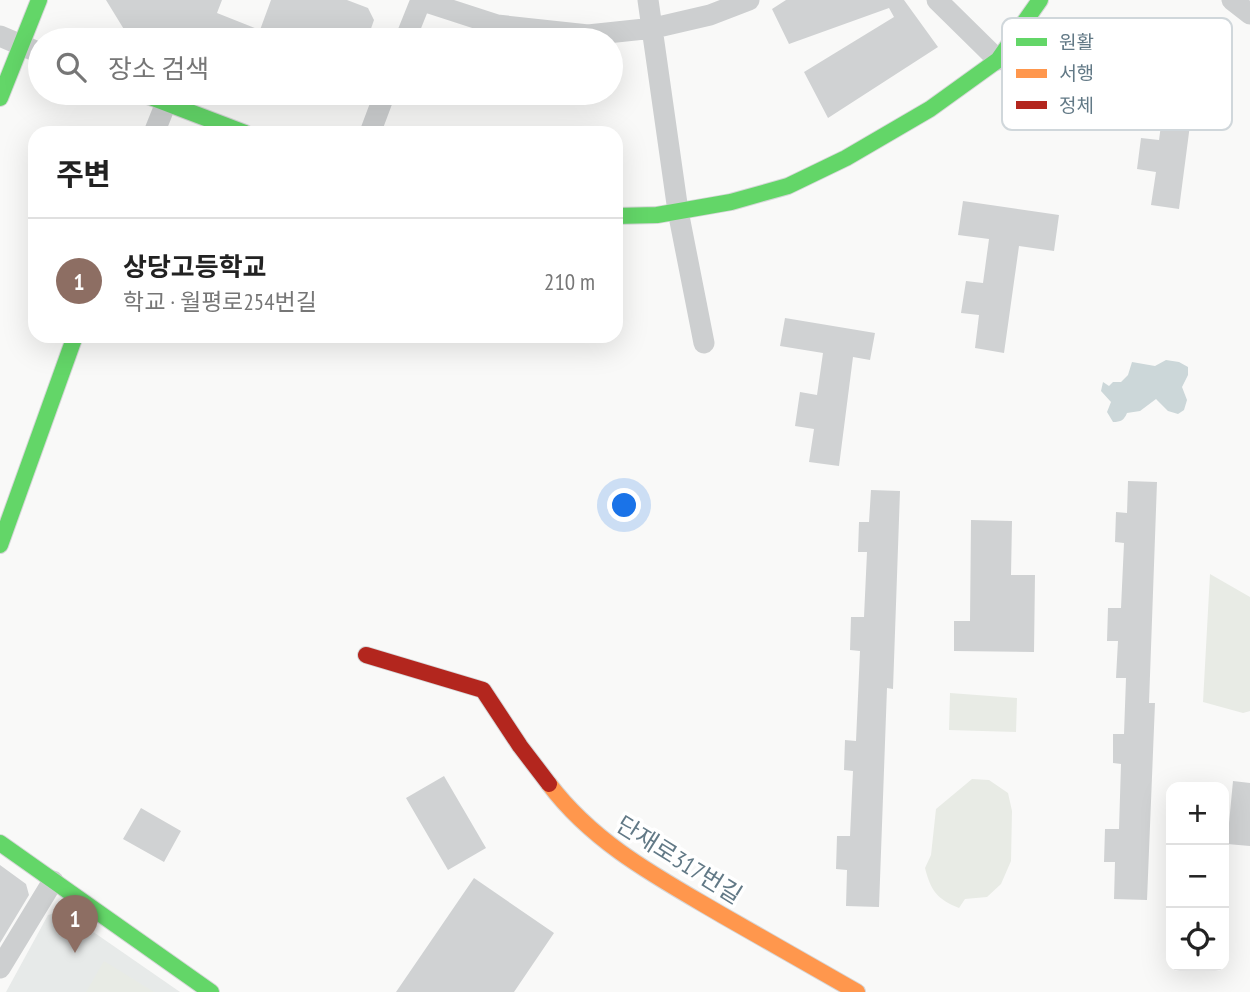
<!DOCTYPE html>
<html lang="ko">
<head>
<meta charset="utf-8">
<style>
	body { margin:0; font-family:"PT Sans Narrow","Noto Sans KR",sans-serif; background:#f2f2f2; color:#222 }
	.controls { position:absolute; right:21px; bottom:21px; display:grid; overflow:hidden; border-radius:14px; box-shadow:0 7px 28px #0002 }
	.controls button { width:63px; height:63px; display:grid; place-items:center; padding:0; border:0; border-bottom:2px solid #e0e0e0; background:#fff; color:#222; font:35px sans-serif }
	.you { position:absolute; left:625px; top:506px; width:24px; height:24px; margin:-18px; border:5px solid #fff; border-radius:50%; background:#1a73e8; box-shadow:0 0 0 10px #1a73e833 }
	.badge { display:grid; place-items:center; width:46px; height:46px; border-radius:50%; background:#d93025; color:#fff; font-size:23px; font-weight:700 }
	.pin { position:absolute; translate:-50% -58px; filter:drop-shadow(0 2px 4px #0008) }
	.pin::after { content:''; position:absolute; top:37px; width:24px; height:21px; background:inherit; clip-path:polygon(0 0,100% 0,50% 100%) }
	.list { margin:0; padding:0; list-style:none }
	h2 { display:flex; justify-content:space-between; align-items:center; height:91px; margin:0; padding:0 28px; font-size:30px }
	h2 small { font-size:23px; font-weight:400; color:#767676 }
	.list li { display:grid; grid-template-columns:46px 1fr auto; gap:21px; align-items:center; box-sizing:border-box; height:126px; padding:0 28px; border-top:2px solid #e0e0e0 }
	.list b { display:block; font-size:26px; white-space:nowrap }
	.list p { margin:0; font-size:23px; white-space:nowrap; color:#767676 }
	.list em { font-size:23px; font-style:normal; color:#767676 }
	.icon { flex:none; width:38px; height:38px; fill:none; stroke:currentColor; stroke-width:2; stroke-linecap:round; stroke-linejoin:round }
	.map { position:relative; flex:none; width:1250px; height:992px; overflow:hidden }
	.search { position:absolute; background:#fff; box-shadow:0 7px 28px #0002; left:28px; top:28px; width:595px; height:77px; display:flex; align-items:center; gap:18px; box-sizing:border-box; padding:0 24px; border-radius:38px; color:#767676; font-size:26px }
	.panel { position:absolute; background:#fff; box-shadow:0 7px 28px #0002; left:28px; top:126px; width:595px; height:217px; border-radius:21px }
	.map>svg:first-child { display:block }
	.built { fill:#e7eae9 }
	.green { fill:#e8ebe5 }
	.water { fill:#ccd7d9 }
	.building { fill:#d0d2d3 }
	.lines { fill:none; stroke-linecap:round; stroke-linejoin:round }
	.fast-casing { stroke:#d6d7d8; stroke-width:18 }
	.slow-casing { stroke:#d6d7d8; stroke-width:18 }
	.jam-casing { stroke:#d6d7d8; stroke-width:18 }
	.street { stroke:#cdcfd0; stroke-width:21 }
	.fast { stroke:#63d668; stroke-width:16 }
	.slow { stroke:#ff974d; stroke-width:16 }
	.jam { stroke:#b3261e; stroke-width:16 }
	.labels { text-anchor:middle; stroke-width:7; stroke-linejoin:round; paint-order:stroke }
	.street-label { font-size:24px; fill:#627986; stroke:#fff }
	.key { fill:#fff; stroke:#d0d7db; stroke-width:2 }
	.key-label { font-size:19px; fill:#627986 }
</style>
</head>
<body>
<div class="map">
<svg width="1250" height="992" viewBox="0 0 1250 992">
	<rect width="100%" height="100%" fill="#f9f9f8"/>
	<path class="built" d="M63,911L180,992H6L48,915Z"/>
	<path class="green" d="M1210,574L1250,597V711L1243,713L1203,702Z
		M950,693L1017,698L1016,732L949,730Z
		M972,779L989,780L1008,793L1012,811L1011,861L1001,884L987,897L965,899L959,908C937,899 931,891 925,868L931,855L936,809Z
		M104,961L154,992H86Z"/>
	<path class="water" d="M1166,360L1179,362L1188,367V375L1182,387L1187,400L1184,410L1178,414L1168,411L1156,399L1140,411L1127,413C1124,420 1121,422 1113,422L1107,412L1111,402L1101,391L1103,382L1109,386L1113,382H1121L1128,375L1132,362L1155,366Z"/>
	<path class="building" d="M106,0H222L217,13L260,30L271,0H347L368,8L374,20L367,40H149L125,31Z
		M786,0H904L938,47L828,118L804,72L894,17L889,8L789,44L772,9Z
		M1119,58L1217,72L1212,105L1193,102L1179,209L1151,205L1156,172L1137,169L1141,138L1159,140L1165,96L1114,89Z
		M963,201L1059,215L1054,251L1019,246L1004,353L975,348L979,315L961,313L966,281L983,283L989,239L958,235Z
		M785,318L875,333L870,360L853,357L839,466L809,462L814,429L795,426L800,392L817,395L823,353L780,346Z
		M1128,481L1157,482L1149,703H1155L1147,900L1114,899L1115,862H1104L1105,829H1119L1121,764L1113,763V734H1124L1126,678H1116L1118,641H1107L1108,608H1121L1124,543L1115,542L1116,512L1127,513Z
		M871,490L900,491L893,689L887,688L879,907L846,906L847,870L836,869L837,836H850L853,771L844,770L845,740L856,741L860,651L850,650L851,617H864L867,552H858L859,522H869Z
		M971,520L1012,521L1011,575H1035L1034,652L954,651V621H970Z
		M444,776L486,848L448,870L406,798Z
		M1233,781L1250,783V846L1227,844Z
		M141,808L181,831L164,862L123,839Z
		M0,865L26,884L29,895L0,943Z
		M474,878L554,933L514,992H396Z"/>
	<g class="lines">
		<defs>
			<path id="fast" d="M140,93L245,133
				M0,98L39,0
				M616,216L657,215L731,202L788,186L846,158L930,109L998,60L1040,0
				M0,545L75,336
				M0,843L211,992"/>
			<path id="slow" d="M549,784C594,844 659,878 722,915C767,941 812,966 857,992"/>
			<path id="jam" d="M366,655L483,690L520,746L549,784"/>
		</defs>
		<use href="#fast" class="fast-casing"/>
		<use href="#slow" class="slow-casing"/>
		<use href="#jam" class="jam-casing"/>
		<path class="street" d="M420,0L497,25L588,35L654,28L710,15L749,0
			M648,0L678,211L704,343
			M937,0L998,60
			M1232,0L1250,14
			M0,36L40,53
			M405,40L421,0
			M154,133L166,103
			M370,133L385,93
			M0,968L53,881"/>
		<use href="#fast" class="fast"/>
		<use href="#slow" class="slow"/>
		<use href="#jam" class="jam"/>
	</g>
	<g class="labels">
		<g class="street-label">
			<text transform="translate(679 860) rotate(32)" y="8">단재로317번길</text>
		</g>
	</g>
	<rect x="1002" y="18" width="230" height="112" rx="10" class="key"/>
	<rect x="1016" y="38" width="31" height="8" fill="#63d668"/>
	<rect x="1016" y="69" width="31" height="9" fill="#ff974d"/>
	<rect x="1016" y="101" width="31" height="8" fill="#b3261e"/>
	<g class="key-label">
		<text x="1059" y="49">원활</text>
		<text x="1059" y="80">서행</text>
		<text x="1059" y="112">정체</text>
	</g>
</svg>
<div class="controls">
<button>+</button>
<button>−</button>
<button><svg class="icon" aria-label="locate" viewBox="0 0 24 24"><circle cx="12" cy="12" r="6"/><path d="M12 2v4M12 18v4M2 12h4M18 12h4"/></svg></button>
</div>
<div class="you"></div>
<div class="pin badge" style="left:75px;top:953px;background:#8d6e63">1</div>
<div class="search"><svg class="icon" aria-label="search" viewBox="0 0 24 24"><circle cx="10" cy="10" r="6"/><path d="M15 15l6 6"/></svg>장소 검색</div>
<section class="panel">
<h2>주변<small></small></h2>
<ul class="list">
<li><span class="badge" style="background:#8d6e63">1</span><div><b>상당고등학교</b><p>학교 · 월평로254번길</p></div><em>210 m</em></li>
</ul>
</section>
</div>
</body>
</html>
